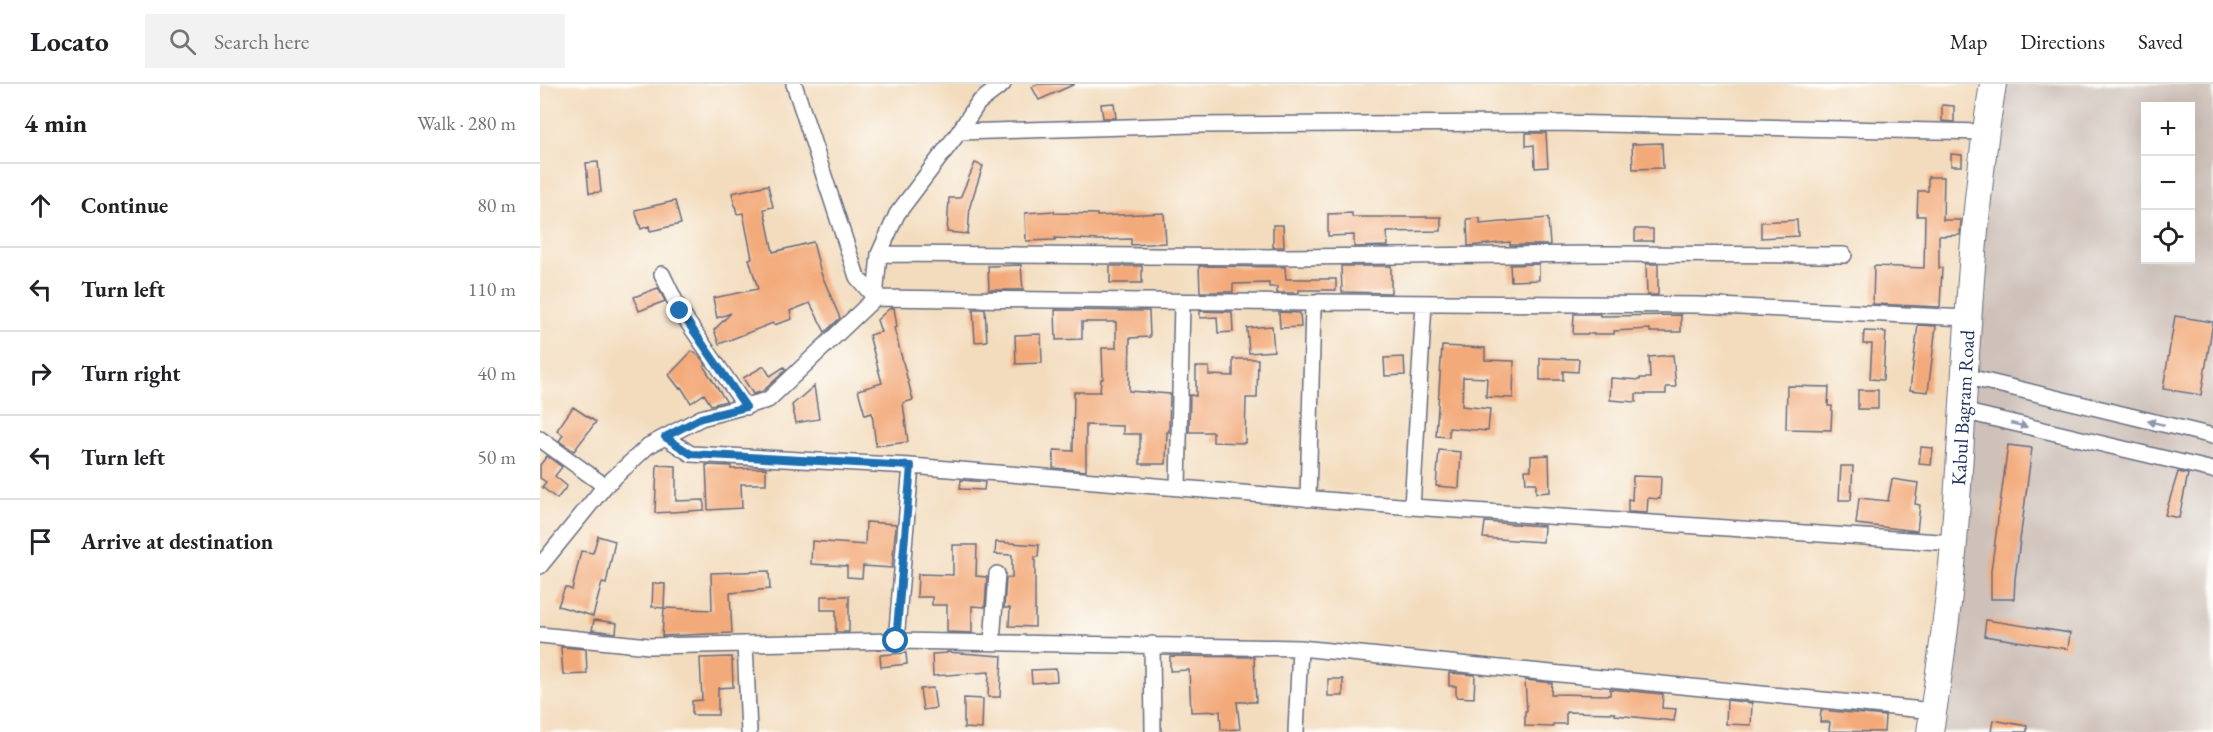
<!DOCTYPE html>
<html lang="en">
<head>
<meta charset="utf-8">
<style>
	body { margin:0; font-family:"EB Garamond",serif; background:#f2f2f2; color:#202124 }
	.controls { position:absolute; right:18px; top:18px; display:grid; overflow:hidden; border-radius:0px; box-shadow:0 6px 24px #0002 }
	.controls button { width:54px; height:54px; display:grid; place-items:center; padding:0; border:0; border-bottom:2px solid #e0e0e0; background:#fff; color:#202124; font:30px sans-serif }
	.stop { position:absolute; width:18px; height:18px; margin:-14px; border:4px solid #1f6fb2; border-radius:50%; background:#fff }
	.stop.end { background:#1f6fb2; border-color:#fff; box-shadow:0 2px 6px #0008 }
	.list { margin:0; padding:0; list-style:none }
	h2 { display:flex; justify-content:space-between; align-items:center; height:78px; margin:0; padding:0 24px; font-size:26px }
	h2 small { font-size:20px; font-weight:400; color:#757577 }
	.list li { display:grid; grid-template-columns:39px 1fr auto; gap:18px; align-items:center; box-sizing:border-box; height:84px; padding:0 24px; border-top:2px solid #e0e0e0 }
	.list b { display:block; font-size:22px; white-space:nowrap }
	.list em { font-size:20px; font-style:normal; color:#757577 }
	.icon { flex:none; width:33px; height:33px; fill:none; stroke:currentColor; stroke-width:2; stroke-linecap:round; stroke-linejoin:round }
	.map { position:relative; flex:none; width:1673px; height:648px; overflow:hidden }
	header { display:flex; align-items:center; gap:36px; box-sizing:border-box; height:84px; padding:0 30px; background:#fff; border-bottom:2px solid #e0e0e0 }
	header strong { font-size:28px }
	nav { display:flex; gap:33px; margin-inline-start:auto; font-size:21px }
	.search { width:420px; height:54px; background:#f2f2f2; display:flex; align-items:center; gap:15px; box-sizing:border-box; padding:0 21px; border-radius:0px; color:#757577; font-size:22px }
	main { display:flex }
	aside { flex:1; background:#fff }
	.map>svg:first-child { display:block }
	.industrial { fill:#cec1b9; fill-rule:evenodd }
	.building { fill:#f3aa7a }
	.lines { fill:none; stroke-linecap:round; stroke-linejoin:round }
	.minor-casing { stroke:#676c7f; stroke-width:18 }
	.trunk-casing { stroke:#676c7f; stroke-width:28 }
	.minor { stroke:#fff; stroke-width:15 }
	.trunk { stroke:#fff; stroke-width:26 }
	.oneway { fill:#8d97ae }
	.route { stroke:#1f6fb2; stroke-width:8 }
	.labels { text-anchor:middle; stroke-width:5; stroke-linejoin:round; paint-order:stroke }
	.street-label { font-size:20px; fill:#1b2f5e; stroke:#fdfcf7 }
</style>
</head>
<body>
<header>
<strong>Locato</strong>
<div class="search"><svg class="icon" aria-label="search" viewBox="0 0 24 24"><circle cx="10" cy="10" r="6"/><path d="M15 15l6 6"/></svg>Search here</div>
<nav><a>Map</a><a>Directions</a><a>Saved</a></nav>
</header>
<main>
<aside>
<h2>4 min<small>Walk · 280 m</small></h2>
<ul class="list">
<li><svg class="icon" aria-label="ahead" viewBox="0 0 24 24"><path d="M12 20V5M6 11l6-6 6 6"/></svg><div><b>Continue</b></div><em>80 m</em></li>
<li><svg class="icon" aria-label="left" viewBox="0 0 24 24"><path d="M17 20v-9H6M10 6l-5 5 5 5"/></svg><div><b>Turn left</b></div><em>110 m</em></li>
<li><svg class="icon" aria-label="right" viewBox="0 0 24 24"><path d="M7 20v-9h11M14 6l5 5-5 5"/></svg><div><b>Turn right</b></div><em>40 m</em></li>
<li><svg class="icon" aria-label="left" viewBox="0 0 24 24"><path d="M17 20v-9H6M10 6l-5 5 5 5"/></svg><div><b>Turn left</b></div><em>50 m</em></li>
<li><svg class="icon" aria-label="arrive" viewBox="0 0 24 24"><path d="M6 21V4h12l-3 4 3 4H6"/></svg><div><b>Arrive at destination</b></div></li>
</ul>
</aside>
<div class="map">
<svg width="1673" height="648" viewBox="0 0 1673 648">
	<rect width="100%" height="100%" fill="#fdfcf7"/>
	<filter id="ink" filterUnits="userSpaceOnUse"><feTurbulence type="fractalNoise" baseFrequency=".0167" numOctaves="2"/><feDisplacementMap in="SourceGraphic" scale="12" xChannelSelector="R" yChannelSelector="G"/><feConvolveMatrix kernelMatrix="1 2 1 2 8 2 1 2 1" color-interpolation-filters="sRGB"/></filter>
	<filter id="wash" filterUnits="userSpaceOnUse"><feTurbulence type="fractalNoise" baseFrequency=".008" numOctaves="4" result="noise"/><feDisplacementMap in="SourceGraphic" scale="24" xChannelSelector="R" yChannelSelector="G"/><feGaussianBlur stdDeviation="1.35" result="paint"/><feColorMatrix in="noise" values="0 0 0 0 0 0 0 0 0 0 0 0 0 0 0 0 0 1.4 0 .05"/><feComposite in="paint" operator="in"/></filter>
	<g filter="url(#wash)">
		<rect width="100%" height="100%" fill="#f3dcbd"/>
		<path class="industrial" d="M1453,0H1673V648H1390ZM1606,22H1650V176H1606Z"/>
		<g id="blocks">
			<path class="building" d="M498,0H535L499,16L492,3Z
				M574,19L576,34H563L561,20Z
				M1402,21L1414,22V38L1402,37Z
				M986,49H1006L1008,83L995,84L994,61L986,62Z
				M1122,59L1123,84L1093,85L1092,60Z
				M1411,70L1422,71V82H1411Z
				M58,78L61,108L49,109L46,79Z
				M435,79L443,82L430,122L428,150L407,148L409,114H420Z
				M1388,93H1404L1403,136H1421L1420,151L1399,152V184H1402L1400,223L1333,220L1334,182L1384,184L1385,132H1377L1378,107H1388Z
				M228,101L233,123L224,125L233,168L273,158L281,189L300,234L285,248L270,219L250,227L252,235L234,241L233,239L179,260L174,246L191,229L177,234L173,214L218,205L209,175L212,174L203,129L197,130L192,109Z
				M135,117L141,140L110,147L109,142L101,145L95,126Z
				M514,127V129L557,130V132L624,129L626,159L591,161V155L559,156L515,154V156L486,157L485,129Z
				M812,129V133H901V147L847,148L848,162L814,163V151L788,152V130Z
				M940,134V140L1008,134L1010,161H970V158L928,162L927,135Z
				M1257,136L1258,152L1221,154V138Z
				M733,141H743L744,163H733Z
				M1095,145H1113V157H1095Z
				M999,180V196L971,197L970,181Z
				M1106,180H1118V211H1107Z
				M481,181L483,206H449L448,182Z
				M570,182H602V199H570Z
				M659,182L745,183L746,195H796V206H759V209H737V203H729V199L693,200V208H660Z
				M801,182H851V209L802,208Z
				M118,204L125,217L99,227L94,213Z
				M350,224H354L357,243L354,244L373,316L363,319L368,358L336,362L332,329L325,331L318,306L342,299L329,251L341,248L337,236Z
				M433,225H445L447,257L435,258Z
				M515,226L609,227L610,253L590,254L589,307L630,310L629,348H627L626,380H600V350H583V342L546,341V387L513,384L514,366L533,367L534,308H560L561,295H563L562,264H576V238H542V255L516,256Z
				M660,227L692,228L693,248L678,249L677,233L660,234Z
				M739,228L760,229L761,243L740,244Z
				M1034,230H1060V232L1141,231V248H1110V245L1074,247V250H1033Z
				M1635,232L1673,238L1661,311L1623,305Z
				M1378,241L1396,242L1388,308L1370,306Z
				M732,242L734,267L709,269L707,244Z
				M1324,247L1346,248L1343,296L1330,295L1332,260H1323Z
				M501,250L502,279L476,280L475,251Z
				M902,262L945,264V276L974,277L973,314L946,313L947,294L923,293L922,322L950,325L948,347L909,344V353L896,352Z
				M152,267L160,273L166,281L164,283L186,317L171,321L164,310L151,319L141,303L139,304L129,291Z
				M1133,271L1136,303H1126V310H1096V318L1070,316L1071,294L1100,296V294H1110L1109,273Z
				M864,273L865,291L845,292L844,274Z
				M1000,274L1039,275L1038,288L1023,287V296H1000Z
				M693,275H718L717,314H706L705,359L673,358V348H649L650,311L656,312V283H669V291L693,292Z
				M224,282L230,292L244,283L246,286L223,307L213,310L203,294Z
				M274,302L279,335L256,339L252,321Z
				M1247,302L1289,303L1288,322H1292L1291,346L1246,345Z
				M1318,306H1338V325H1318Z
				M33,323L56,338L34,367L19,357L23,351L17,346Z
				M1468,361L1492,364L1475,495L1474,515H1451V487Z
				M1381,363L1393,364L1391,381L1379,380Z
				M899,366L921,368L919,404L896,402Z
				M1009,371L1010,408L996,409V399H986L985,386H991V372Z
				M7,372L22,383L15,392L27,402L17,415L2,403L6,398L0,394V381Z
				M117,381L136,382V417L164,416V426L115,429Z
				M166,381L191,382V385L226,384V400H201L202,424L168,426Z
				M1301,382H1313L1311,416H1299Z
				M1638,388L1648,390L1639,434L1625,431Z
				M1093,392L1121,393L1120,415L1108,414L1107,429L1088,428V415L1092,416Z
				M1352,395L1378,399L1375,420L1380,421L1377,447L1316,440L1319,414L1348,417Z
				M421,396L445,398L444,406L420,405Z
				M326,438L356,440L352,484L323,482L322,494L307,493V482L271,480L272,457L325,461Z
				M945,438L1004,442L1003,458L943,454Z
				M58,452L75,457L66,500L62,499L53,532L18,522L25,503L32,506L41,467L53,469Z
				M456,458L499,461L498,473H495V543L469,542L470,524H464L466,494H472V471L455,470Z
				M413,461H437L436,492L447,493L445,523L432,522V549L407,548V521H392V513H377L378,490L413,491Z
				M229,487L230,505L190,509L192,549L122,552L124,524L172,526L171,489Z
				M113,499L125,500L124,524L112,523Z
				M281,512H309V548H296V526H281Z
				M54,536L77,539L76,549L52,546Z
				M1446,536L1530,549L1528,565L1444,552Z
				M21,563L46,565L47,590L23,591Z
				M407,568L462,572L460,613H448L449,588L393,592L392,570L407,569Z
				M366,569L367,580L341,583L340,571Z
				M630,572L714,573L716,618H697L700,645L681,646L680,627L651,628L649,586L630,587Z
				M192,573L193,603L178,604V631H152V617L162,616L160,574Z
				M516,585L517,597L492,599L491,586Z
				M909,589L935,591L934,614L916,613V602H909Z
				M788,595H803V612H788Z
				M985,596L1012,599L1011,610L1070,611V605L1123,610L1122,624L1136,625L1134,637L1075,631V629L1026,628V640H1013V643L985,642V627H987Z
				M393,604L396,624L383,626L380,605Z
				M424,614L443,615L442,645L424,644Z
				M1187,616L1212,619L1211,641L1186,640Z
				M1281,626L1345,632L1344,648L1289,647L1290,638H1280Z
				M1453,636L1487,642V648H1451Z"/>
		</g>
	</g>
	<g filter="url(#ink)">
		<use href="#blocks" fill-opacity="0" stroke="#676c7f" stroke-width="1.5"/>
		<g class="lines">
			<defs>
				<path id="minor" d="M254,0L317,193L335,214L774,219
					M419,48L654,41L1015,39L1445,48
					M339,170L746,173L1063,170L1304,171
					M122,190L140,227L206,323
					M1424,292L1673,352
					M1422,327L1673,386
					M125,353L151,370L371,382L872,423L1414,459
					M0,355L65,402
					M638,404L642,218
					M768,415L773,223L779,218L1158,221L1427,234
					M872,423L884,219
					M0,482L65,402L108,362L161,334L228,316L335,214L339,170L357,130L419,48L438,19L463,0
					M0,551L109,562L356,557L760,564L1393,627
					M356,557L371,382
					M452,558L457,490
					M205,560L209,648
					M612,560L613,648
					M756,648L760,564"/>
				<g id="trunk">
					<path id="s1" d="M1390,648C1400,585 1409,522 1414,458C1426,305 1428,152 1453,0"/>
				</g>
			</defs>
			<use href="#minor" class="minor-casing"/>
			<use href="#trunk" class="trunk-casing"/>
			<use href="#minor" class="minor"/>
			<use href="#trunk" class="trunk"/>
		</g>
		<defs><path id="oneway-solid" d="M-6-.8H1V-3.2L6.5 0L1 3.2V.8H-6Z" transform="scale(1.5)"/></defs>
		<g class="oneway">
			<use href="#oneway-solid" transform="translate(1616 339) rotate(-167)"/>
			<use href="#oneway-solid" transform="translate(1479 341) rotate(13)"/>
		</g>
	</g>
	<g class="lines" filter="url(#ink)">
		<path class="route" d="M140,227L206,323L161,334L125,353L151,370L371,382L356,557"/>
	</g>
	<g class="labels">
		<g class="street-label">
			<text dy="7" stroke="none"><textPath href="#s1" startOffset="326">Kabul Bagram Road</textPath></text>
		</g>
	</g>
</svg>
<div class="controls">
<button>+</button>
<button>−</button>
<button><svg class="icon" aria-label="locate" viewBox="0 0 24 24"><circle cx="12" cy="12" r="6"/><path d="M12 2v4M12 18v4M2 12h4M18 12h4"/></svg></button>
</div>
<div class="stop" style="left:356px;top:557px"></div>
<div class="stop end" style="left:140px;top:227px"></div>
</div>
</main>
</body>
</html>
